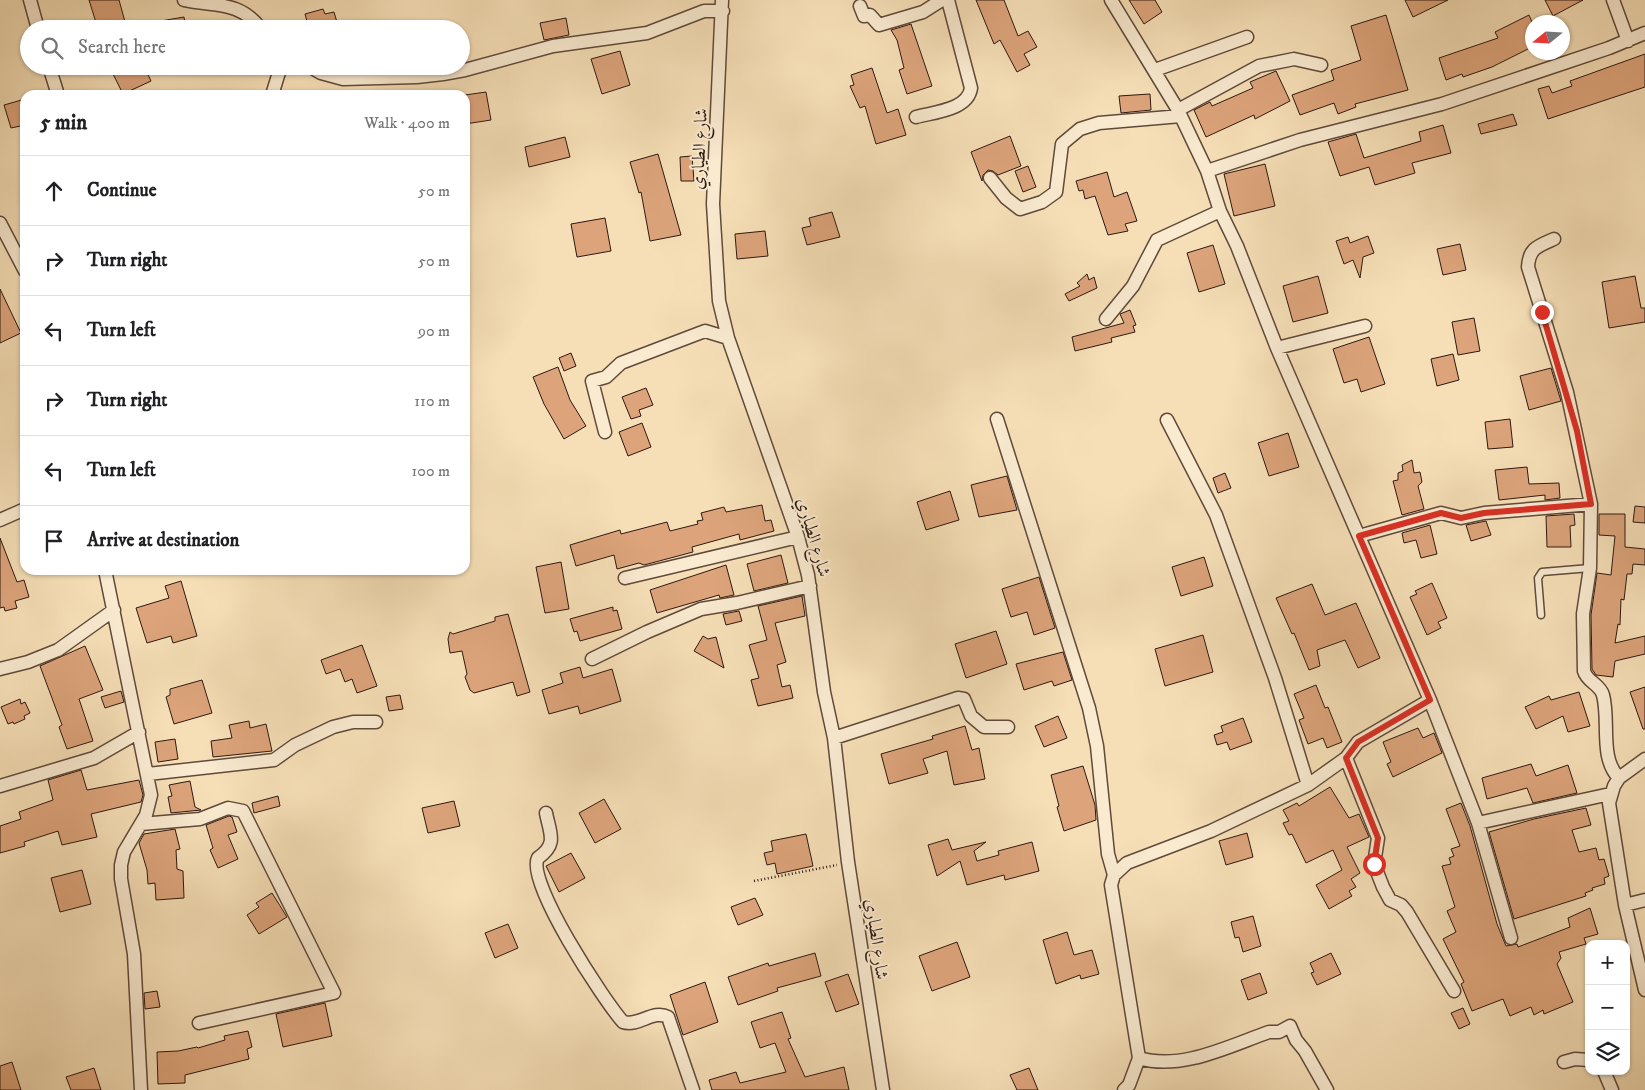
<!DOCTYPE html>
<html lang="en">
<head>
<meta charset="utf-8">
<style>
	body { margin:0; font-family:"IM FELL DW Pica",Amiri,serif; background:#f6f6f6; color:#202124 }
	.controls { position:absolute; right:15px; bottom:15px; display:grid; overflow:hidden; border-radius:10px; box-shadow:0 1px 4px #0004 }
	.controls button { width:45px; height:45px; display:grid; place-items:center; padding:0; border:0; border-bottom:1px solid #e0e0e0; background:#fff; color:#202124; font:25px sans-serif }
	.compass { position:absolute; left:1525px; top:15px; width:45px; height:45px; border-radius:50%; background:#fff; box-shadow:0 1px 4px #0004; rotate:252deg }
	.stop { position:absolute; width:15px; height:15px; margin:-11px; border:4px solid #d93025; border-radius:50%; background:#fff }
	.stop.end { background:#d93025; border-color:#fff; box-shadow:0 1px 5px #0008 }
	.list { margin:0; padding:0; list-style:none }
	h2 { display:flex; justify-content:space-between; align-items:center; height:65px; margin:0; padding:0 20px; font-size:21px }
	h2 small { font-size:16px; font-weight:400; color:#757577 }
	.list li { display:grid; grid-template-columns:32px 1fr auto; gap:15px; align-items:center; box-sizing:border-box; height:70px; padding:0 20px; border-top:1px solid #e0e0e0 }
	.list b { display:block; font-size:19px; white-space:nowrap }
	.list em { font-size:16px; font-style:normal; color:#757577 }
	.icon { flex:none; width:28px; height:28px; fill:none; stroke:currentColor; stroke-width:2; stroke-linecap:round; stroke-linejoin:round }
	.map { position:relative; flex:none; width:1645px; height:1090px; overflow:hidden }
	.search { position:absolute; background:#fff; box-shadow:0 1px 4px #0004; left:20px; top:20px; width:450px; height:55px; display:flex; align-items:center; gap:12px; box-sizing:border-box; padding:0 18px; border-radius:28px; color:#757577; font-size:19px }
	.panel { position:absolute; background:#fff; box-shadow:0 1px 4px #0004; left:20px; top:90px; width:450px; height:485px; border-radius:15px }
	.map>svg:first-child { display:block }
	.building { fill:#dda47b; stroke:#2d1811 }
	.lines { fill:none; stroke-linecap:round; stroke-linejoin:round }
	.lane-casing { stroke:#5f4a3a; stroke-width:9 }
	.street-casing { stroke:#5f4a3a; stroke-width:15 }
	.path { stroke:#2d1811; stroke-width:2.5; stroke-dasharray:1 2.5; stroke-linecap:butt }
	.lane { stroke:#f9ead0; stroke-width:6 }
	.street { stroke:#f9ead0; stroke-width:12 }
	.route { stroke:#d93025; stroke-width:6 }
	.labels { text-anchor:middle; stroke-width:4; stroke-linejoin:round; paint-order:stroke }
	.street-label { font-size:18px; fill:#2d1811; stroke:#f9ead0 }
</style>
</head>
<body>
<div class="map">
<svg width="1645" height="1090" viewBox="0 0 1645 1090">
	<rect width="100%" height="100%" fill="#f6dfb7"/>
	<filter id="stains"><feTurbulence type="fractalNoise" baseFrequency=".004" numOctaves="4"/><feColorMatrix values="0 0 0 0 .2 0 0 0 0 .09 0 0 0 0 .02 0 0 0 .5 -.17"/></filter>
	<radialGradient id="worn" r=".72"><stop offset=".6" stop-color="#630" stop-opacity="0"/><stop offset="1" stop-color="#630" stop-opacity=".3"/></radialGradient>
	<path class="building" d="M89,0H119L127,29H98Z
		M976,0H1004L1018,36L1028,31L1037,47L1024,54L1030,65L1017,72L1000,40L994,44Z
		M1129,0H1155L1162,12L1144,24Z
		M1405,0H1448L1413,17Z
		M1545,0H1583L1553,16Z
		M323,9L325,14L334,12L339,29H309L305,14Z
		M1386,15L1408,90L1355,104L1356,107L1338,114L1334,103L1300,115L1292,95L1334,80L1331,70L1361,60L1351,26Z
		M1529,15L1532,22V47L1492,67L1463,77L1462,74L1446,80L1439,58L1498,38L1495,32Z
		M184,17L186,29H150L149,23Z
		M566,18L569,35L544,40L540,23Z
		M911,24L932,86L907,94L899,70L904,68L897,40L891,30Z
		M620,51L630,85L602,94L591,59Z
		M1645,54V87L1548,119L1538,89L1549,86L1552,93L1572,86L1570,81Z
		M109,66H144L151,81L123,94Z
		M872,68L887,113L898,109L906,135L876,144L865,106L860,108L850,86L854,85L851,75Z
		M1276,71L1290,101L1255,119L1254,115L1206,137L1194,110L1210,102L1212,106L1253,88L1250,82Z
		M486,92L491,120L465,124V95Z
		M1150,94L1151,110L1121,113L1119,96Z
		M25,99V125L11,128L4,105Z
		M1513,114L1517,125L1481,134L1478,124Z
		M1443,125L1451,153L1412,163L1415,173L1375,185L1369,167L1340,176L1328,142L1356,134L1364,158L1421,141L1419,132Z
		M1010,136L1021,166L998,175L993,171L988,170L983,175L982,181L971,152Z
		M565,137L570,157L529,167L525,147Z
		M658,154L681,235L650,241L641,192L639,193L630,162Z
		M692,156L694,181H681L680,157Z
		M1265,164L1275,206L1234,216L1224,174Z
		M1028,166L1036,187L1023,192L1015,171Z
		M1107,172L1114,197L1127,192L1137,221L1125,224L1128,231L1108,235L1095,196L1085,199L1083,190L1079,191L1076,181Z
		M832,212L840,237L807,245L802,228L811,226L809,218Z
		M605,218L611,251L577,257L571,224Z
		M765,231L768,256L737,259L735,234Z
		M1368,236L1374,253L1363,257L1360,278L1353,260L1344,264L1336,241L1348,237L1350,243Z
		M1460,244L1466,270L1443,275L1437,249Z
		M1213,245L1225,284L1199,292L1187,253Z
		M1087,274L1089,280L1094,277L1097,288L1069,301L1065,294L1080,286L1077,283Z
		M1318,276L1328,313L1293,322L1283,286Z
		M1635,276L1641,308H1645V322L1609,328L1602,282Z
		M0,289L21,333L0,343Z
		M1130,310L1136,325L1133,326L1135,332L1111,338L1112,342L1075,351L1072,337L1124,323L1120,314Z
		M1474,318L1480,351L1458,355L1452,322Z
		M1369,337L1385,384L1361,392L1357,379L1344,383L1333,349Z
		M571,353L576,366L564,371L559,358Z
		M1453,354L1459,380L1437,386L1431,359Z
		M558,367L570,400L586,426L564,439L544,404L533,377Z
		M1551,368L1561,401L1529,410L1520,376Z
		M646,388L653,405L639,410L641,416L631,419L622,397Z
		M1510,419L1513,447L1488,449L1485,422Z
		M642,423L651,447L628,456L619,432Z
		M1288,433L1299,467L1269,476L1258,443Z
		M1412,460L1414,473L1420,472L1422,482L1418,486L1424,509L1402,515L1393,481L1398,480V473L1403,471L1402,465Z
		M1527,467L1529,484L1559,483L1560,498L1545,500V495L1499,500L1495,470Z
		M1225,473L1231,488L1218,493L1213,478Z
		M1007,476L1017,510L979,517L971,485Z
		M950,491L959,520L926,530L917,502Z
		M762,505L765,521L771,520L774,531L740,540L739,534L692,547L693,552L644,565L639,563L617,569L614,555L576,566L570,545L620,530L621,534L667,522L670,531L698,524L697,521L703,520L701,513L724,507L726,512Z
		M1635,506L1645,507V523L1633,522Z
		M1574,514L1575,525L1570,526L1571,547H1547L1546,516Z
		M1599,514H1625V547L1645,549V565L1633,564L1632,574H1627L1624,600L1621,599L1620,625L1618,624L1615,643L1645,636V654L1615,661L1613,677L1596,675L1592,669L1591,615L1597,573L1611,575L1615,536L1599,535Z
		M1486,521L1491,535L1471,541L1466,525Z
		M1430,525L1437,554L1421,558L1416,540L1404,543L1402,533Z
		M0,538L17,582L24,580L29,597L15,601L17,608L5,611L4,607L0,608Z
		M781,555L788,583L754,591L747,564Z
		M1204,557L1213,586L1181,596L1172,567Z
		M561,562L569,609L545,613L536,567Z
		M726,565L734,595L720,598L719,595L657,613L650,590Z
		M1039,577L1055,628L1034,635L1027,612L1011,617L1002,589Z
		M181,581L197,636L173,643L171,636L147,643L136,608L169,598L165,586Z
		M1432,583L1447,618L1438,622L1441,628L1427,635L1410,597L1417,594L1415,591Z
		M1312,584L1325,615L1356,603L1380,658L1358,668L1345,640L1317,650L1320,666L1309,670L1294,633L1292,634L1276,598Z
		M802,596L805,616L775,623L786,662L777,665L782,687L790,685L793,698L758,706L751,680L759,678L749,645L767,640L758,606Z
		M613,607V611L617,610L622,629L580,641L577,631L574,632L570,619Z
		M739,611L742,621L726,625L723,614Z
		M508,614L530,692L517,696L513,682L474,693L470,690L465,677L467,674L462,651L450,653L448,639L450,632L453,634L495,621V617Z
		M996,631L1007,664L966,678L955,644Z
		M1203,635L1213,672L1165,686L1155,649Z
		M703,636L708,639L716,637L724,668L694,651Z
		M362,645L377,686L357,693L352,679L345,682L340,669L326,674L321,660Z
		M85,646L103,690L79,699L93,741L67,749L59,727L62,725L40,666Z
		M1063,652L1072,680L1054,686L1052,681L1024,690L1016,664Z
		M580,667L583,678L612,669L621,701L580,714L578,706L549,714L542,690L563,683L560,673Z
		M202,680L212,713L174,724L166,697L170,695V689Z
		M1316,685L1325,708L1328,707L1342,742L1327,748L1323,738L1308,744L1299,720L1304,718L1294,694Z
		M1645,687V729H1643L1630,692Z
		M121,691L124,702L105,708L101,697Z
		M1579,692L1590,726L1568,732L1563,716L1536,729L1525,707L1549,696L1551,700Z
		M400,695L403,709L389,711L386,697Z
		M20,699L21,704L25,702L30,713L24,716L25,719L14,724L13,722L8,724L1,707Z
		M1058,716L1067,738L1044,747L1035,726Z
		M1243,718L1252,742L1230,750L1227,742L1217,745L1214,735L1223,732L1221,726Z
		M249,721L250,728L266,724L272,751L213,757L211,741L232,738L229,725Z
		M965,726L972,750L979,748L985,779L954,785L947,751L923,759L928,773L889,784L881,754L933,739L932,736Z
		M1418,728L1423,738L1434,733L1442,753L1393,777L1387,764L1391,762L1383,742Z
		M175,739L178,759L158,762L155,742Z
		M1531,764L1536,776L1568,765L1577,793L1533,803L1527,788L1487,799L1482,778Z
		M1083,766L1095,805L1096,820L1064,831L1057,807L1059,806L1051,775Z
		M81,770L87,790L139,780L143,795L141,802L91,814L97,837L62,845L58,831L24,842L25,846L0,853V826L21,819L19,812L53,800L48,780Z
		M190,781L195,807L201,810L171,813L168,797L172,796L169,785Z
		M1330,787L1349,818L1359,814L1369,837L1347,847L1360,873L1351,879L1356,887L1349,891L1352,896L1329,909L1316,885L1342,870L1333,850L1306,863L1292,834L1289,835L1283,823L1289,821L1283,810L1297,803L1299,806Z
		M278,796L280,806L254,813L252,803Z
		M604,799L621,829L595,843L579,813Z
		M454,801L460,826L428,833L422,808Z
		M1461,803L1470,826L1497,924L1506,946L1517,944L1518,947L1570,927L1568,918L1590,908L1598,934L1584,938L1586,944L1559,952L1561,958L1557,964L1573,1002L1544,1014L1543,1010L1534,1015L1531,1007L1510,1016L1503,999L1472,1011L1461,984L1464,982L1443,939L1456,932L1447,911L1455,907L1442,866L1451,864L1449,858L1454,856L1451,849L1460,846L1446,809Z
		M1586,808L1591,825L1572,830L1579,852L1596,848L1599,860L1604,859L1609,876L1604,878L1605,884L1592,888L1593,890L1585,893L1586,896L1514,919L1489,832L1534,819Z
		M229,816L232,817L237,832L228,835L238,859L218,868L210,850L213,848L206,825Z
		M175,829L180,849L176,850L177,869L183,871L184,898L156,900L155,883L148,884L147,870L139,843L144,834Z
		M1247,833L1253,857L1226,865L1219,841Z
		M806,834L813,866L777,874L775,863L767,865L764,853L773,851L771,841Z
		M948,839L952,850L986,842L974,851L977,861L999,855L998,851L1032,842L1039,871L1005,880L1004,875L967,885L960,861L937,876L928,845Z
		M571,853L585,878L559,892L546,866Z
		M82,870L91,904L60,912L51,878Z
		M272,893L287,917L259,934L247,915L259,907L256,903Z
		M755,898L763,915L738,925L731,907Z
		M1253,916L1261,946L1243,952L1239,937L1235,938L1231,922Z
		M508,924L518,948L495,958L485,933Z
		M1067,932L1074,955L1092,950L1099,974L1081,979L1080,975L1056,984L1043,940Z
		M957,942L970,977L932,991L919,956Z
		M815,953L821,976L777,988L778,991L738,1005L728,977L768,963L769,966Z
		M1331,953L1341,974L1317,985L1311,973L1314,972L1310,963Z
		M1260,973L1267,993L1248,1000L1241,980Z
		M848,974L859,1004L836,1012L825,982Z
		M705,982L718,1022L683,1035L670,995Z
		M157,991L160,1007L145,1009L144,993Z
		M325,1003L332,1036L283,1047L276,1014Z
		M1463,1008L1470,1024L1459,1029L1451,1013Z
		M782,1012L791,1038L788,1039L805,1077L844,1067L849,1090H712L709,1080L736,1072L740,1083L786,1072L775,1043L760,1048L751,1022Z
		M248,1031L252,1047L247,1049L249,1059L185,1075V1083L158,1084L157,1052L178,1051L197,1047L198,1048L225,1040L224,1036Z
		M12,1062L21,1090H0V1066Z
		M94,1068L101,1090H71L66,1077Z
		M1029,1068L1038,1090H1017L1010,1075Z"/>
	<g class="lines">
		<defs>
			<path id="lane" d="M1541,615L1538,578L1542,572L1590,568"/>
			<path id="street" d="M30,0L38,29
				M184,0C215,7 239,0 261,29
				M722,0L713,204L719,301L728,338L798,537L808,575L824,692L834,738L848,862L883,1090
				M1111,0L1178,110L1207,171L1220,211L1237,246L1277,348L1430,700L1478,823L1610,794
				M1613,0L1628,41
				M860,6L864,16L870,15L879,25L923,12L942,0
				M49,66L58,95
				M309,66L321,73L343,79L417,77L443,74L465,70L553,46L647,33L704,11H723
				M1155,70L1247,37
				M272,95L281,66
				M1178,110L1259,66L1294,59L1321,65
				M916,117C934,112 968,110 971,88L948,0
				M1207,171L1300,140L1442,104L1609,48L1645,33
				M990,178L1006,198L1020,209L1042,202L1056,192L1062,144L1080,129L1099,123L1181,116
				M0,223L25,271
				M1554,239C1538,246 1529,248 1528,267L1567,392L1591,504L1590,568L1583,614L1584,671C1587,682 1600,684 1603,695C1610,721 1599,758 1619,778
				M1106,319L1133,286L1157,240L1220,211
				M1277,348L1365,326
				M997,419L1089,708L1097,746L1108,854L1114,875
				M1167,420L1216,515L1275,678L1308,785
				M605,432L592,381L606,377L621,363L705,331L728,338
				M0,520L25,509
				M1359,536L1441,513L1461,518L1484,513L1591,504
				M105,570L151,795L146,815L124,852L121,865V879L134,954L141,1090
				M625,578L798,537
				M592,659L647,632L701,609L737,603L810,586
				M0,669L28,662L58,650L114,610
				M834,738L958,698L964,699L971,716L984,727H1008
				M1346,758L1378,838L1374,864L1383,887L1390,900L1401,905L1407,912L1454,991
				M1645,759L1619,778L1614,786L1609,803L1625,905L1645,990
				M148,774L274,760L295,745L333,727L353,722H376
				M0,786L94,758L139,732
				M546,813C550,834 558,844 538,858C525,881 605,1002 623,1022C639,1027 653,1009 668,1017L693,1090
				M1478,823L1511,938
				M141,824L200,819L228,808L243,811L334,993L199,1023
				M1625,905L1645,900
				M1139,1058C1181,1071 1229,1046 1269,1032H1279L1290,1026L1296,1040L1305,1051L1327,1090
				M1564,1062L1575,1059L1589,1060
				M1604,1071L1612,1090
				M1124,1090L1129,1085L1139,1058L1111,885L1114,875L1127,863L1211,831L1308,785L1346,758L1358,742L1430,700"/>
		</defs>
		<use href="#lane" class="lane-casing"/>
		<use href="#street" class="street-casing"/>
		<path class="path" d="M754,881L837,865"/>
		<use href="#lane" class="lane"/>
		<use href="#street" class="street"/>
	</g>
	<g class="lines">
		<path class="route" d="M1374,864L1378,838L1346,758L1358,742L1430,700L1359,536L1441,513L1461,518L1484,513L1591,504L1577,431L1542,312"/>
	</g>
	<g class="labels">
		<g class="street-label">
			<text transform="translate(699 149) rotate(-87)" y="6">شارع الطياري</text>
			<text transform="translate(814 537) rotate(74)" y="6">شارع الطياري</text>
			<text transform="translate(877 939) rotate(82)" y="6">شارع الطياري</text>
		</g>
	</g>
	<rect width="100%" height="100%" filter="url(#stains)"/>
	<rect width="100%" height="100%" fill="url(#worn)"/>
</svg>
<div class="controls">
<button>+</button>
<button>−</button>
<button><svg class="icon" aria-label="layers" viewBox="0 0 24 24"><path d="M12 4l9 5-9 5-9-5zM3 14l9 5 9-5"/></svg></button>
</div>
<svg class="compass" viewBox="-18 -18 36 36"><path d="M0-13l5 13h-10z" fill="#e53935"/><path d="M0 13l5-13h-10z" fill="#757577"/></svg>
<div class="stop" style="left:1374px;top:864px"></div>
<div class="stop end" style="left:1542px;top:312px"></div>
<div class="search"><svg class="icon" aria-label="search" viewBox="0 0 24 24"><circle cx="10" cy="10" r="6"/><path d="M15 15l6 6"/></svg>Search here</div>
<section class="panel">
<h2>5 min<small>Walk · 400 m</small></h2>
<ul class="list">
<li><svg class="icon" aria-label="ahead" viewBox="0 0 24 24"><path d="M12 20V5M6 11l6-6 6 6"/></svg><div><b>Continue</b></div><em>50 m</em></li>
<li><svg class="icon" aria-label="right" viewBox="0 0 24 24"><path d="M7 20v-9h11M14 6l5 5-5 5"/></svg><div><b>Turn right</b></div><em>50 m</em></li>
<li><svg class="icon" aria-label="left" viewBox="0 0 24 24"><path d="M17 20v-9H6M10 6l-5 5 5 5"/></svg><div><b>Turn left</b></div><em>90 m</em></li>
<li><svg class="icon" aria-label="right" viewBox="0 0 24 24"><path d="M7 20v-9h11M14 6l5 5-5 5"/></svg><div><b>Turn right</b></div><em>110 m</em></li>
<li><svg class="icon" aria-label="left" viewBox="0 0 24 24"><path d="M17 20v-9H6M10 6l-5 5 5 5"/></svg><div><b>Turn left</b></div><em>100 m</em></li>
<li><svg class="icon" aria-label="arrive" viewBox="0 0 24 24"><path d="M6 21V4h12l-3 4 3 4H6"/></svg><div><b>Arrive at destination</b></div></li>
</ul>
</section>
</div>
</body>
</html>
